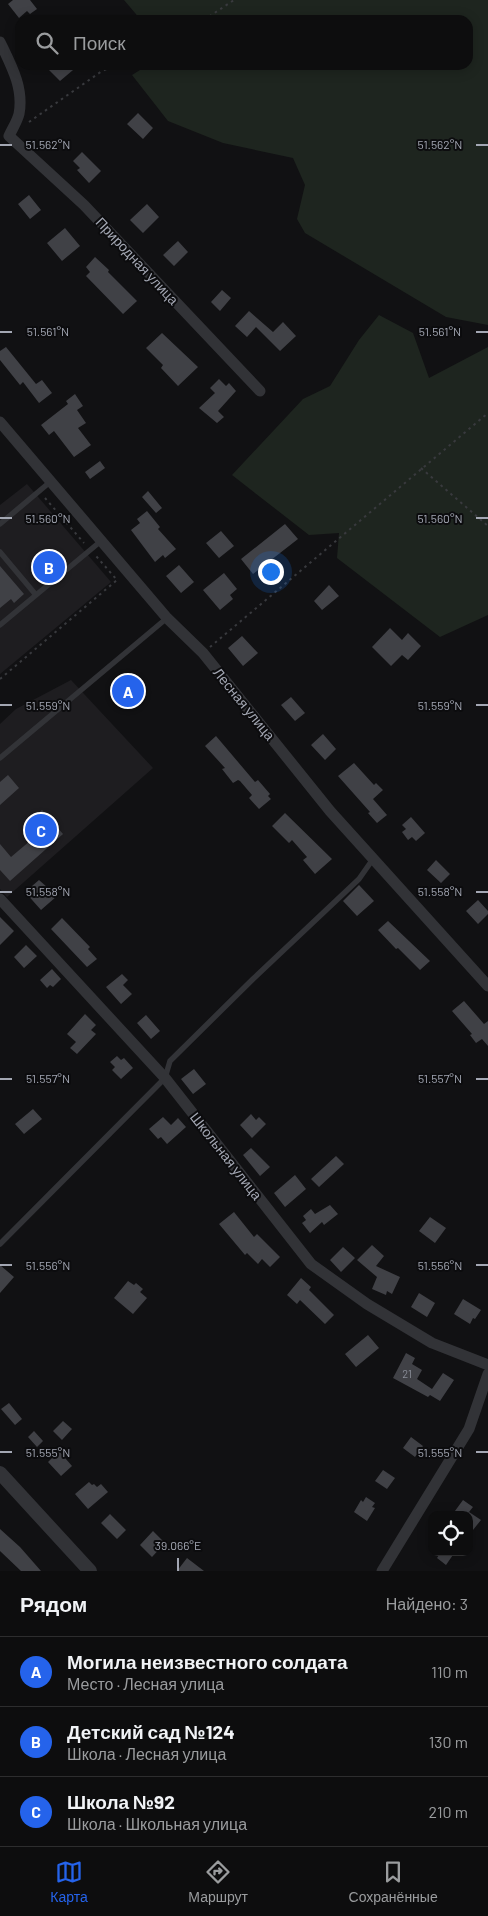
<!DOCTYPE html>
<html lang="ru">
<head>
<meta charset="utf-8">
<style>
	body { margin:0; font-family:Barlow,sans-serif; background:#1b1b1c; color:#f1f3f6 }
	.controls { position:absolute; right:15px; bottom:15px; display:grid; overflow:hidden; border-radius:10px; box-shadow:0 2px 12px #0003 }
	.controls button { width:45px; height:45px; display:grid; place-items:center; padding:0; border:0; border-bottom:1px solid #2d2d2e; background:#0d0d0e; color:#f1f3f6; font:25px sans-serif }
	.you { position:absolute; left:270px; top:571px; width:18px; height:18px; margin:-12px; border:4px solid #fff; border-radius:50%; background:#1a73e8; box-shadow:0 0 0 8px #1a73e833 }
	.badge { display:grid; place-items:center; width:32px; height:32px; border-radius:50%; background:#2563eb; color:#fff; font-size:16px; font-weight:700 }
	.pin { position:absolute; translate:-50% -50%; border:2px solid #fff; box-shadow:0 1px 5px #0006 }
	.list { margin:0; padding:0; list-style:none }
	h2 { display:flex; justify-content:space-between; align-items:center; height:65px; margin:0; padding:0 20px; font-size:21px }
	h2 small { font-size:16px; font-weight:400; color:#9a9c9e }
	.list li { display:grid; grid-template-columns:32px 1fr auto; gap:15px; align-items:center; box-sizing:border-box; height:70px; padding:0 20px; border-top:1px solid #2d2d2e }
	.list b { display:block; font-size:19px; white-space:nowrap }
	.list p { margin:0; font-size:16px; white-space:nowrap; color:#9a9c9e }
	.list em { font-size:16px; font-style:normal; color:#9a9c9e }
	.icon { flex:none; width:28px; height:28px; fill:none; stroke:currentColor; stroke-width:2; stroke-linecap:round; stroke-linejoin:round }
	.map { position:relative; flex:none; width:488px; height:1571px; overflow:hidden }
	.search { position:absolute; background:#0d0d0e; box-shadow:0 2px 12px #0003; left:15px; right:15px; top:15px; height:55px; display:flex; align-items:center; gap:12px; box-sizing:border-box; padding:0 18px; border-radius:15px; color:#9a9c9e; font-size:19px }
	.sheet { height:275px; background:#0d0d0e }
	nav { display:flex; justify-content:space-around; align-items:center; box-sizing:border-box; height:70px; border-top:1px solid #2d2d2e; background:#0d0d0e; font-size:14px; color:#9a9c9e }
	nav a { display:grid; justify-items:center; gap:2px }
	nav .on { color:#2563eb }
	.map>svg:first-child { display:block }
	.built { fill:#1e1d20 }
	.green { fill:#1e251f }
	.building { fill:#404146 }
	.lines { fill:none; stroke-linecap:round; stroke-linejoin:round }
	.path { stroke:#393a3e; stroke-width:2; stroke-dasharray:2.5 4; stroke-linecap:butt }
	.service { stroke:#323337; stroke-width:5.5 }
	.minor { stroke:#323337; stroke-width:11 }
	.tertiary { stroke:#323337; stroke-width:14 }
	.ticks { fill:none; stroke:#a3a7b3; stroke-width:2 }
	.labels { text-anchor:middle; stroke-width:4; stroke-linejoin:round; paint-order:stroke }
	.number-label { font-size:11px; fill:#8a8e98 }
	.street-label { font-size:14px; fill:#a3a7b3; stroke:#0c0c0e }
	.ticks-label { font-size:12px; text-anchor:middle; fill:#a3a7b3; stroke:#0c0c0e; stroke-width:4; stroke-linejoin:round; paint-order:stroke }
</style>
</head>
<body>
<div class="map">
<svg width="488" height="1571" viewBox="0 0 488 1571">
	<rect width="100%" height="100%" fill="#111113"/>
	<path class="built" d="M27,484L111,582L0,674V505Z
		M71,680L153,768L7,897L0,889V724L16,709Z"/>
	<path class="green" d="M124,0H488V325L446,317L305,233L297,219L305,185L293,158L223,143L168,121L132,75L148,65H468V20H141Z
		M379,315L413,333L429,378L488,347V615L440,637L337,558L339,533L309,535L232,475L303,399L330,386L359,340Z"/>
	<path class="building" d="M13,0H30L37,9L30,14L27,11L19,18L8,4Z
		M44,65H79L60,81Z
		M138,113L153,128L143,139L127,124Z
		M82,152L101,171L89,183L77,170L80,168L73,161Z
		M29,195L41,210L30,219L18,204Z
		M147,204L159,217L143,233L130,220Z
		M65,228L80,246L62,261L47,243Z
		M178,241L188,252L174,266L163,255Z
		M95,257L109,270L108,272L137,301L123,314L86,276L90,272L86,267Z
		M222,290L231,298L220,311L211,302Z
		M249,311L273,332L283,322L296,336L280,351L256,327L247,337L235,326Z
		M162,333L198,367L178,386L161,368L163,365L146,348Z
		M6,347L36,384L42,380L52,393L39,403L23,382L20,385L0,360V351Z
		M219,379L226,386L229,383L236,391L218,411L224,417L217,423L199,408L215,393L210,388Z
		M75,394L83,406L77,410L86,423L78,428L91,445L74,457L54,431L49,435L41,425L68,404L66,401Z
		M100,461L105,468L90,479L85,472Z
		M148,491L162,508L156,513L142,497Z
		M147,511L160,527L158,529L176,549L165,558L163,555L155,562L131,530L140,523L137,519Z
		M285,524L298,539L253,574L241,559Z
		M221,531L234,546L219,558L206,543Z
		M179,565L194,582L181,593L166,576Z
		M0,566L24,594L14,603L11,599L0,608Z
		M224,573L237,589L230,595L233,599L220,610L203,590Z
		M329,585L339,596L322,610L314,601Z
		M390,628L402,640L408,633L421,646L408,660L402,655L391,666L372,647Z
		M242,636L258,653L243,666L228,648Z
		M291,697L305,713L295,721L281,705Z
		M323,734L336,749L325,760L311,745Z
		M216,736L255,782L258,780L270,794L268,796L271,799L259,809L249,798L252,795L240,781L238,780L233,783L222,769L225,768L205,746Z
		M354,763L374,785L376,783L383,790L373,799L387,815L377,823L368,813L370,812L338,776Z
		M8,775L19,788L0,805V782Z
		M42,810L63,834L10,881L0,870V844L11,857L37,835L27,824Z
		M285,813L332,859L315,874L303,860L307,857L292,840L289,843L272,826Z
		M411,817L425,833L416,841L412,837L408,840L402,832L406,829L402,825Z
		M436,860L450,874L441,883L427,870Z
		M39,880L57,896L41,910L25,892Z
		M359,885L374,901L357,916L343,901Z
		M478,900L488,911V914L478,924L466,911Z
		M0,917L14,931L0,945Z
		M62,918L90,947L88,949L97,959L87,967L51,929Z
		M388,921L430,961L420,970L398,948L396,949L378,930Z
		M26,945L37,956L24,968L14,957Z
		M52,969L61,979L53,987L50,985L47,988L40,980Z
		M122,974L128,980L123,985L132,994L121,1004L106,987Z
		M464,1001L484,1024L488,1021V1046L482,1039L476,1043L470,1035L472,1034L452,1011Z
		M85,1014L96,1025L91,1030L96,1034L77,1054L70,1048L76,1042L67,1034Z
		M146,1015L160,1031L151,1039L137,1023Z
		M117,1056L121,1060L124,1058L133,1068L121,1079L112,1070L115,1067L110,1062Z
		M194,1069L206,1084L193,1094L181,1079Z
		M33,1109L42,1119L24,1134L15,1124Z
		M251,1114L256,1120L259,1117L266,1124L252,1138L240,1125Z
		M163,1117L171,1125L178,1118L186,1127L167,1144L161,1137L158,1139L149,1129Z
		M251,1148L270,1167L260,1176L243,1155Z
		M336,1156L344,1164L319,1187L311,1179Z
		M295,1175L306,1189L285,1207L274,1193Z
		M330,1205L338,1214L324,1225L322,1222L310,1233L302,1223L306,1220L303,1216L311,1209L315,1214Z
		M234,1212L254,1237L257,1234L280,1257L270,1267L262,1259L258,1264L247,1253L245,1255L219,1224Z
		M430,1217L446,1228L435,1243L419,1231Z
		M372,1245L384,1256L376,1266L400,1277L392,1294L387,1291L386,1295L372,1289L377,1277L357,1260Z
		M343,1247L355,1258L341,1272L330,1260Z
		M0,1265L14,1277L0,1293Z
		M301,1278L311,1287L309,1290L334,1315L325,1324L300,1300L297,1304L287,1295Z
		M128,1281L134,1285L136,1283L143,1289L140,1292L147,1298L133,1314L114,1298Z
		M419,1293L435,1303L427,1317L411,1307Z
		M463,1299L481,1310L475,1319L473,1318L470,1324L454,1314Z
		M368,1335L379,1348L356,1367L345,1354Z
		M406,1353L415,1358L412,1364L422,1370L417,1379L432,1389L443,1373L454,1380L440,1401L430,1395L428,1397L393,1378Z
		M9,1403L22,1419L15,1425L1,1409Z
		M63,1421L72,1429L62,1440L53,1431Z
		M34,1431L43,1441L37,1447L28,1437Z
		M411,1437L423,1446L415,1457L403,1448Z
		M59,1451L72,1466L61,1476L48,1462Z
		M383,1470L395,1478L387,1489L375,1481Z
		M89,1482L92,1485L94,1484L97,1487L101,1484L108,1492L88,1509L75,1494Z
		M366,1497L375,1503L372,1507L375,1508L367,1521L354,1512L361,1500L363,1502Z
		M463,1500L473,1507L469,1512L481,1520L469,1535V1512L467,1515H452Z
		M110,1514L126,1530L117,1539L101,1523Z
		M0,1529L20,1547L41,1571H21L0,1551Z
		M153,1531L165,1543L152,1557L140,1545Z
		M441,1552H455L446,1565L437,1558Z
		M187,1558L204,1571H177Z"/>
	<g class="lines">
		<path class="path" d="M204,20L234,0
			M29,122L102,71L118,65
			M421,468L488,526
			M45,498L84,543
			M210,647L488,413
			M0,679L117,580L96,556"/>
		<path class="service" d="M0,524L50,482
			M0,552L36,595
			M0,625L101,541
			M0,758L167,618
			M0,1244L165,1078L170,1061L253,979L359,879L373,859"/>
		<path class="minor" d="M0,42C11,65 24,88 19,114C17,122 12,129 9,136L84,205L260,391
			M0,422L167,618L203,653L330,811L488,986
			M0,899L165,1078L311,1264L367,1304L432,1343L488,1365
			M382,1571L469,1429L488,1374"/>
		<path class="tertiary" d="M0,1473L90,1571"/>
	</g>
	<path class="ticks" d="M0,145H12M476,145H488M0,332H12M476,332H488M0,518H12M476,518H488M0,705H12M476,705H488M0,892H12M476,892H488M0,1079H12M476,1079H488M0,1265H12M476,1265H488M0,1452H12M476,1452H488M178,1558V1571"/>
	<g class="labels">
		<g class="number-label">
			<text x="407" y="1378">21</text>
		</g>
		<g class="street-label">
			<text transform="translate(137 261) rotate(47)" y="5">Природная улица</text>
			<text transform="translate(244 704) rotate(51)" y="5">Лесная улица</text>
			<text transform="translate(226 1156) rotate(52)" y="5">Школьная улица</text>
		</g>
	</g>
	<g class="ticks-label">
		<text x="48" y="149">51.562°N</text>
		<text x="440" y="149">51.562°N</text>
		<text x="48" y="336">51.561°N</text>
		<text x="440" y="336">51.561°N</text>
		<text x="48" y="523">51.560°N</text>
		<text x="440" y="523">51.560°N</text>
		<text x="48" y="710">51.559°N</text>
		<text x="440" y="710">51.559°N</text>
		<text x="48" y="896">51.558°N</text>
		<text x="440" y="896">51.558°N</text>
		<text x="48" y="1083">51.557°N</text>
		<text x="440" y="1083">51.557°N</text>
		<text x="48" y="1270">51.556°N</text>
		<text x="440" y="1270">51.556°N</text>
		<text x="48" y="1457">51.555°N</text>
		<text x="440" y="1457">51.555°N</text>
		<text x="178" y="1550">39.066°E</text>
	</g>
</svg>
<div class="controls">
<button><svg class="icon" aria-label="locate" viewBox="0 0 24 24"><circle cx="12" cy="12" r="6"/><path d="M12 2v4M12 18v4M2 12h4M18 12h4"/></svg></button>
</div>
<div class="you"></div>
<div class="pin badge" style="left:128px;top:691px">A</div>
<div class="pin badge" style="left:49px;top:567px">B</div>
<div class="pin badge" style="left:41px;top:830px">C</div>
<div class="search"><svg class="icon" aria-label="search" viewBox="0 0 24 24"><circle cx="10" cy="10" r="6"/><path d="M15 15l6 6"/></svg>Поиск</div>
</div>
<section class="sheet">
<h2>Рядом<small>Найдено: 3</small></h2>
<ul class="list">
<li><span class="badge">A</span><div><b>Могила неизвестного солдата</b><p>Место · Лесная улица</p></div><em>110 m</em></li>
<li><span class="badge">B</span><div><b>Детский сад №124</b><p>Школа · Лесная улица</p></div><em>130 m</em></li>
<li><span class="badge">C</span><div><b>Школа №92</b><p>Школа · Школьная улица</p></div><em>210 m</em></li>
</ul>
</section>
<nav>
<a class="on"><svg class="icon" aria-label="map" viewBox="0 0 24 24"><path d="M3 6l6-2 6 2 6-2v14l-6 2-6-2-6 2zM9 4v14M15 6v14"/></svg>Карта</a>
<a><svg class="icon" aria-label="directions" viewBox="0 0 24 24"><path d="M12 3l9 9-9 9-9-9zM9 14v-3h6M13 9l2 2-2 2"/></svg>Маршрут</a>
<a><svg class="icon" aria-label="saved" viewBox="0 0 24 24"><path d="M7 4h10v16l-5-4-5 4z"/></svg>Сохранённые</a>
</nav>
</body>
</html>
